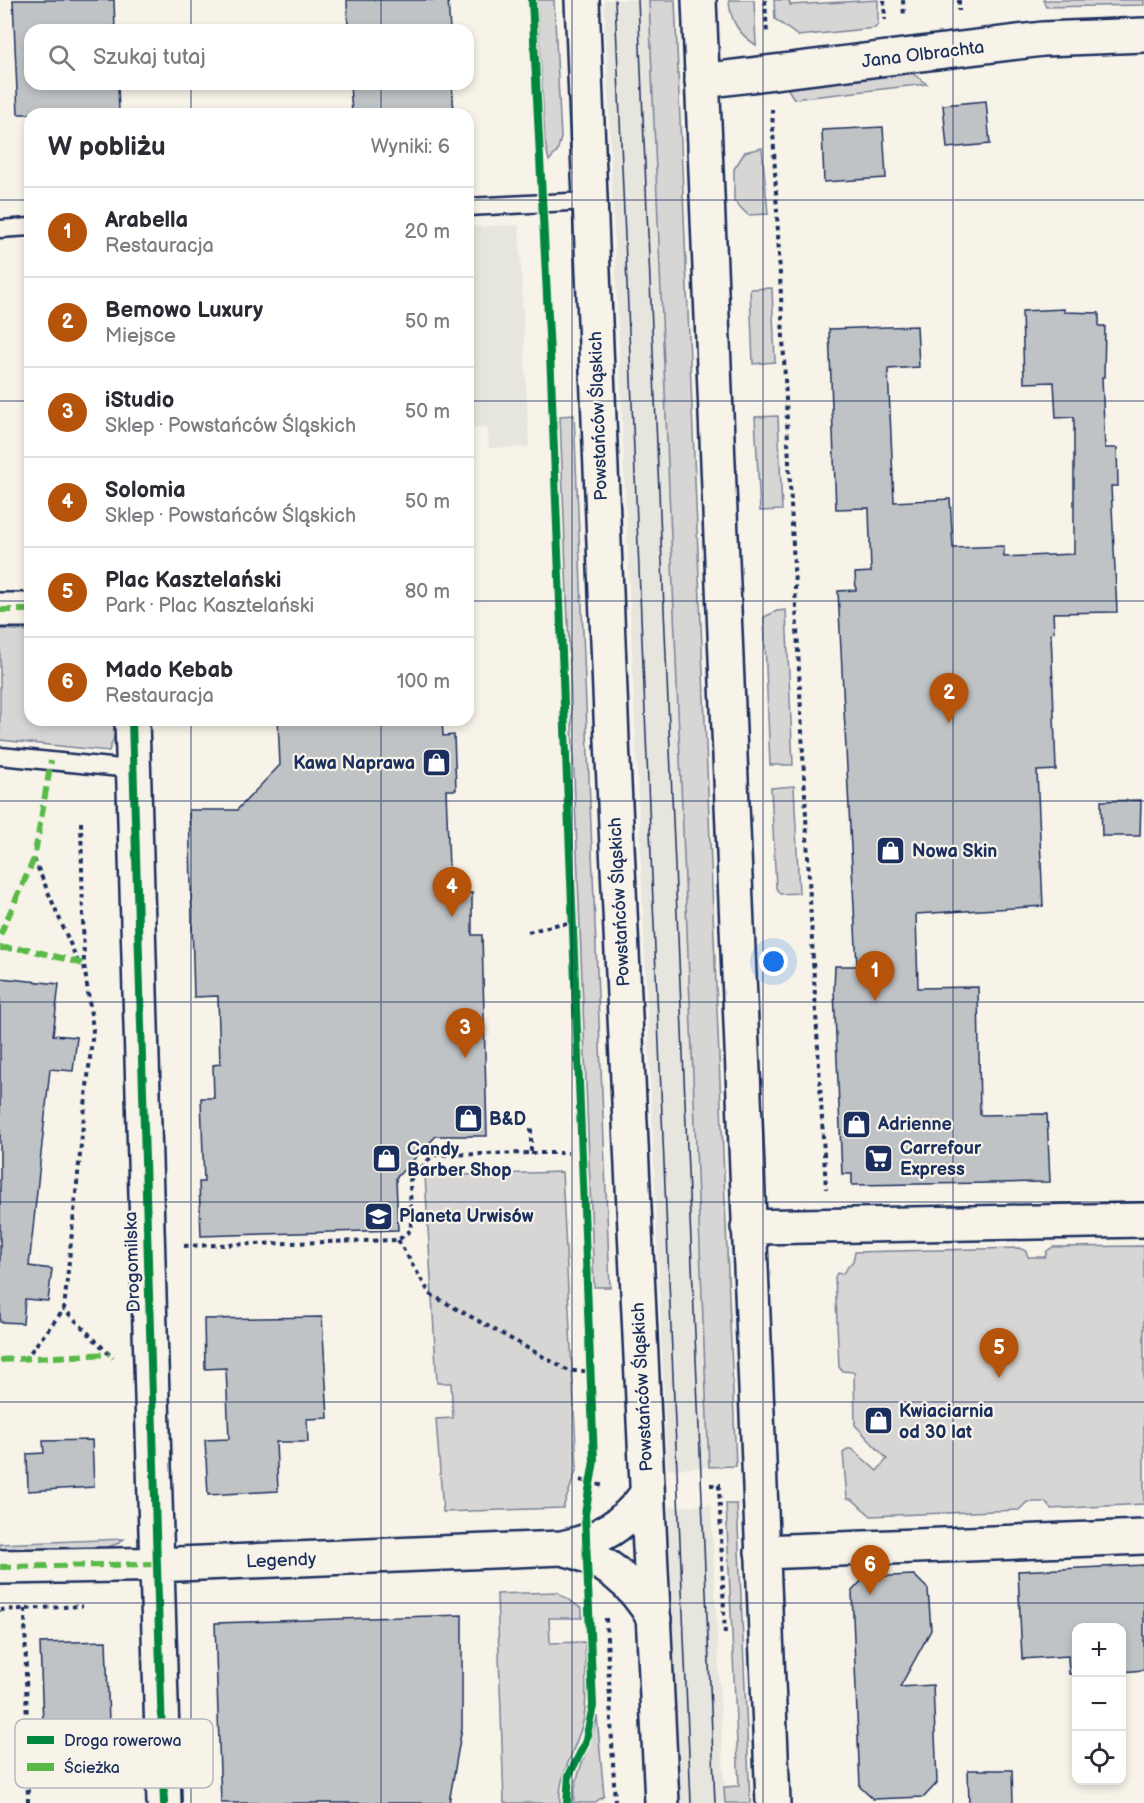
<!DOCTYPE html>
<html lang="pl">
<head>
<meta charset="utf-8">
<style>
	body { margin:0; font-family:"Balsamiq Sans",sans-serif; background:#f2f2f3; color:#2b2b33 }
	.controls { position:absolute; right:18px; bottom:18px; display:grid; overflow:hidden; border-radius:12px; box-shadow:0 3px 9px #0003 }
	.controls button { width:54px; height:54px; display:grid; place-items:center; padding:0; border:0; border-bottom:2px solid #e1e1e2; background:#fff; color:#2b2b33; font:30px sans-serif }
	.you { position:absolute; left:774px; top:962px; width:21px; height:21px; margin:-15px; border:4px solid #fff; border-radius:50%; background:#1a73e8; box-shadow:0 0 0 9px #1a73e833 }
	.badge { display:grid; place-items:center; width:39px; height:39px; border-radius:50%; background:#b45309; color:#fff; font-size:20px; font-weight:700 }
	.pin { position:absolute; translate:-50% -50px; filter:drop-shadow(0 2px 3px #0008) }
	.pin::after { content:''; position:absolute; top:32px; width:21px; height:18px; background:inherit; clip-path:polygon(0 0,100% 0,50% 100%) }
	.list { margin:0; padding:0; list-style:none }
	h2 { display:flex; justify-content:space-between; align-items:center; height:78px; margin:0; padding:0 24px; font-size:26px }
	h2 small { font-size:20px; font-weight:400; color:#7c7c81 }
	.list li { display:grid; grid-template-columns:39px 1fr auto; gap:18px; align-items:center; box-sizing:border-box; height:90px; padding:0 24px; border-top:2px solid #e1e1e2 }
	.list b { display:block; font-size:22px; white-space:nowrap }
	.list p { margin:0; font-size:20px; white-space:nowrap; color:#7c7c81 }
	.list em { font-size:20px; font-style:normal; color:#7c7c81 }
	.icon { flex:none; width:33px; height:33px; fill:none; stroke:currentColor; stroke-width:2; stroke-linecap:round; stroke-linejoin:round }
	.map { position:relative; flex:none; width:1144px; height:1803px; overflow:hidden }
	.search { position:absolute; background:#fff; box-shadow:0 3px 9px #0003; left:24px; top:24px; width:450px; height:66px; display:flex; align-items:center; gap:15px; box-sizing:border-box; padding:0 21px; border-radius:18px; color:#7c7c81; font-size:22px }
	.panel { position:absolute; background:#fff; box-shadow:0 3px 9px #0003; left:24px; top:108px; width:450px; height:618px; border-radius:18px }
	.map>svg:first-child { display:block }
	.built { fill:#e6e5de }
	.green { fill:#d7d6d4; stroke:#798299; stroke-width:1.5 }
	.building { fill:#c0c3c5; stroke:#1b2f5e; stroke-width:1.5 }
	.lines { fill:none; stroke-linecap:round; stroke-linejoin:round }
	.lane-casing { stroke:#1b2f5e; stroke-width:21 }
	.street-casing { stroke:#1b2f5e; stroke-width:38 }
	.secondary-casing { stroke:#1b2f5e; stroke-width:38 }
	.path { stroke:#1b2f5e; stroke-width:4; stroke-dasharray:4.5 4.5; stroke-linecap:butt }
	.lane { stroke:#f7f3e8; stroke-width:16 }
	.street { stroke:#f7f3e8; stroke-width:33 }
	.secondary { stroke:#f7f3e8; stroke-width:33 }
	.tram { stroke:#1b2f5e; stroke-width:1.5 }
	.quiet { stroke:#58b947; stroke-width:6; stroke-dasharray:12 6; stroke-linecap:butt }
	.cycleway-casing { stroke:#f7f3e8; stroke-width:11 }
	.cycleway { stroke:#00873e; stroke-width:8 }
	.grid { fill:none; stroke:#1b2f5e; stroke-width:1.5; stroke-opacity:0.55 }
	.labels { text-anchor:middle; stroke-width:4.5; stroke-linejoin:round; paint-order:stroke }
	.street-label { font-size:18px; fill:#1b2f5e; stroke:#f7f3e8 }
	.poi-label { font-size:18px; font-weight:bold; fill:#1b2f5e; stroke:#f7f3e8; text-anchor:start }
	.key { fill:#f7f3e8; stroke:#b5b8bf; stroke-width:1.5 }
	.key-label { font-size:16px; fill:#1b2f5e }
</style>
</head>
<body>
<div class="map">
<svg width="1144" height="1803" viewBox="0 0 1144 1803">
	<rect width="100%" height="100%" fill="#f7f3e8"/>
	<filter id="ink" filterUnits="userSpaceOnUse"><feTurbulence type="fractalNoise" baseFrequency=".0167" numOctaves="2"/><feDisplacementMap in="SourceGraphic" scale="12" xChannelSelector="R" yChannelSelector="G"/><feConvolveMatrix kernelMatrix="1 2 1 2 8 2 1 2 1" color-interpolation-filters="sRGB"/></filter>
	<g filter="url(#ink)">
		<path class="built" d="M604,0H649L709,1467L667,1469Z
			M519,225L529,447L489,448L488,427L468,428V227Z
			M711,1505L725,1803H681L668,1507Z"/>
		<path class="green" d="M537,0H554L561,138L557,152L549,161L545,142Z
			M649,0H675L736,1466L709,1467Z
			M729,0H754L756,45C739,34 730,21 729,0Z
			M774,0H789L790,5L878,0V24L875,28L798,36L775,19Z
			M1043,0H1144V5L1046,7Z
			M909,71L927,84L794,99L786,86Z
			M762,148L768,214L748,215L734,201V169L745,152Z
			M772,288L775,362L753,364L750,289Z
			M574,415L610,1287H594L560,416Z
			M778,416L782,510L760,511L755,417Z
			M786,610L793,765H770L764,617L777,611Z
			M0,629L30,631V720H120L109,751L0,740Z
			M794,786L799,893L780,894L776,888L771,788Z
			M562,1172L577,1468L563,1508L443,1512L436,1419L453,1418L451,1383H437L425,1176Z
			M1144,1246V1504L1051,1509L1045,1502H1027L1019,1510L871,1516L853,1500L847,1498L843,1453L847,1449H852L877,1471L887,1459L855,1425L854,1372L842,1371L839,1367L835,1277L837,1273L842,1274L853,1261L855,1252L1019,1248L1026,1251L1028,1257H1045L1047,1251L1053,1247Z
			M726,1504H737L750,1803H725L724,1787L739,1786Z
			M124,1539L119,1543L105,1548L0,1553V1544Z
			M557,1592L582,1609V1618H549L550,1643L585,1642C585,1667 588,1693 584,1718C578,1747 558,1773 560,1803H504L497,1594Z
			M597,1716L604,1796L594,1803H574C572,1778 592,1744 597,1716Z"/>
		<path class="building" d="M13,0H114L115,30H30V84H118L119,114H18Z
			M347,0H448L450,30H348Z
			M350,84H452L454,114H352Z
			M986,101L990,144L947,148L943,105Z
			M883,127L886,178L824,182L822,130Z
			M1064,309V312L1099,313V326H1105L1104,377H1102L1105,448H1117L1118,486H1111L1117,612L1053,613L1054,632L1051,633L1056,770L1037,771L1043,906L916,914L918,988L978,987L980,1115L1047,1114L1050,1182L852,1185V1174H842L834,990L835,966H857L838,591L856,590L855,573L871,572L869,508L836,509L829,329L917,326L919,367L888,369L894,502L950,499L953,548L1004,546V557L1074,554V417L1056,418L1054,382L1024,383L1022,311Z
			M278,720H442L443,736L454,735L456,790H446L450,894L472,893V935H482L487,1136H436L396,1178L398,1230L201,1236L199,1182H204L201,1098H214L213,1065L220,1064L218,996L194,997L189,810H237L280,765Z
			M1141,800L1140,836H1102L1101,801Z
			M0,978L59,984L53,1035L77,1037L73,1071L50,1069L29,1266L52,1269L48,1301L25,1299L23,1323L0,1322Z
			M322,1317L328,1418L307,1419L308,1442H276L278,1491L208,1495L205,1440L229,1439L226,1368L205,1369L204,1319Z
			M92,1440L94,1487L28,1491L27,1454L44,1453L43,1441Z
			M1144,1565V1670L1122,1672V1628H1077V1674H1069L1068,1656L1022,1659L1018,1571Z
			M914,1575L928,1589L931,1630L900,1687L933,1685L937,1783L924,1797L873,1799L860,1787L852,1591L865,1577Z
			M462,1615V1728L449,1803H221L215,1623Z
			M106,1641L111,1776L45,1779L40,1643Z
			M968,1770H1012L1013,1803H969Z"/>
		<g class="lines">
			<defs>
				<path id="lane" d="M468,207L590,201
					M0,229L30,227
					M0,756L131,769"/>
				<path id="street" d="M702,81L1043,39L1144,35
					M0,610H30
					M132,720L164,1803
					M562,1548C602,1556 635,1584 654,1619
					M762,1552L1144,1537
					M0,1567L178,1564L562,1548C600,1540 624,1525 647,1494"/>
				<path id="secondary" d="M582,0L612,740L662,1803
					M699,0L773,1803
					M748,1227L1144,1220"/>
			</defs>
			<use href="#lane" class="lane-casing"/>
			<use href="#street" class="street-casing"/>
			<use href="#secondary" class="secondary-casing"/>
			<path class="path" d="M765,0L767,35
				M884,0L885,20
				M903,0L904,17
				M959,0V11
				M772,109L813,961L826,1189
				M81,822L84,964L93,1029L64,1309L113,1358
				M34,859L78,962
				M528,932L559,924H571
				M531,1153H568
				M398,1240L430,1294L569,1371H590
				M184,1246L398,1240L411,1230L410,1180L433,1155L531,1153V1128
				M25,1359L64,1309
				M580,1480L604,1486
				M710,1485H721
				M719,1485L725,1637
				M25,1609L28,1803
				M0,1610L83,1606
				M606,1618L615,1803"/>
			<use href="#lane" class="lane"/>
			<use href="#street" class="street"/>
			<use href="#secondary" class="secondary"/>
			<path class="tram" d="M615,0L691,1803
				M638,0L715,1803"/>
			<path class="quiet" d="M0,610H30
				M0,935L34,859L51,761
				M0,948L27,949L84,964
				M0,1360L109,1354
				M0,1567L156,1564V1560"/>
			<defs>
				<path id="cycleway" d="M532,0L551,375L594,1461L585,1514L593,1706L585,1744L569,1775L567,1803
					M132,720L164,1803"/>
			</defs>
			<use href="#cycleway" class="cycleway-casing"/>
			<use href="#cycleway" class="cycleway"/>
		</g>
	</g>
	<path class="grid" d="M191,0V30M381,0V30M572,0V1803M763,0V1803M953,0V1803M191,84V114M381,84V114M0,200H30M468,200H1144M0,401H30M468,401H1144M0,601H30M468,601H1144M191,720V1803M381,720V1803M0,801H1144M0,1002H1144M0,1202H1144M0,1402H1144M0,1603H1144"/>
	<defs>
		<symbol id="shop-square" viewBox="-11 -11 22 22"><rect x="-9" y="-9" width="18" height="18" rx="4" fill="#1b2f5e" stroke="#f7f3e8"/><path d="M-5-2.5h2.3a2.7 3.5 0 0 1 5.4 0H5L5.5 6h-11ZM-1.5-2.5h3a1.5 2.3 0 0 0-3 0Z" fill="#fff"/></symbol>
		<symbol id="supermarket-square" viewBox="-11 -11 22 22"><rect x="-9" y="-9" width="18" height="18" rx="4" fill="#1b2f5e" stroke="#f7f3e8"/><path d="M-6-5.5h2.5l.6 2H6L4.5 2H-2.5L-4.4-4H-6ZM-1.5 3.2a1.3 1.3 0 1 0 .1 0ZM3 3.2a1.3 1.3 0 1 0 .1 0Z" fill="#fff"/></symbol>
		<symbol id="school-square" viewBox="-11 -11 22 22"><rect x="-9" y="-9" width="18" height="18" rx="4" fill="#1b2f5e" stroke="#f7f3e8"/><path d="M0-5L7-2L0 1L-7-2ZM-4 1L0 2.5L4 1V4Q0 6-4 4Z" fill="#fff"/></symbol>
	</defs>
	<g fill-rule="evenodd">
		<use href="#shop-square" x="420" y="746" width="33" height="33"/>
		<use href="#shop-square" x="874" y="834" width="33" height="33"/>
		<use href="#shop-square" x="452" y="1102" width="33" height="33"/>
		<use href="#shop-square" x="840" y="1108" width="33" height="33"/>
		<use href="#supermarket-square" x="862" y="1142" width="33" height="33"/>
		<use href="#shop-square" x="370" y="1142" width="33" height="33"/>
		<use href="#school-square" x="362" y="1200" width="33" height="33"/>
		<use href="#shop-square" x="862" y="1404" width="33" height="33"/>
	</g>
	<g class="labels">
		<g class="street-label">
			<text transform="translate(923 54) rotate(-7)" y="6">Jana Olbrachta</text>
			<text transform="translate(598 416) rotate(-92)" y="6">Powstańców Śląskich</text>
			<text transform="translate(619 902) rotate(-93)" y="6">Powstańców Śląskich</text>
			<text transform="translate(132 1262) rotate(-92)" y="6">Drogomilska</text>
			<text transform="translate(642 1387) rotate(-93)" y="6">Powstańców Śląskich</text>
			<text transform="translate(281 1560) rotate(-2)" y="6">Legendy</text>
		</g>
		<g class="poi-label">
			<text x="415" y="769" text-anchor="end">Kawa Naprawa</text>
			<text x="912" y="857">Nowa Skin</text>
			<text x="489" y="1125">B&amp;D</text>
			<text x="878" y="1130">Adrienne</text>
			<text x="900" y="1154">Carrefour<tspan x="900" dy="21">Express</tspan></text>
			<text x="407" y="1155">Candy<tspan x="407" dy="21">Barber Shop</tspan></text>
			<text x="399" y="1222">Planeta Urwisów</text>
			<text x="899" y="1417">Kwiaciarnia<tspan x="899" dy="21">od 30 lat</tspan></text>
		</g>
	</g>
	<rect x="15" y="1719" width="198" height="69" rx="9" class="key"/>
	<rect x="27" y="1736" width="27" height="8" fill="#00873e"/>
	<rect x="27" y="1763" width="27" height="8" fill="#58b947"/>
	<g class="key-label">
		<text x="64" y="1746">Droga rowerowa</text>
		<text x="64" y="1773">Ścieżka</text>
	</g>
</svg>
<div class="controls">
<button>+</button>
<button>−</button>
<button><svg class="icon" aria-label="locate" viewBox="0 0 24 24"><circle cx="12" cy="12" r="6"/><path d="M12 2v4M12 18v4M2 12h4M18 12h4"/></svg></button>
</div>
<div class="you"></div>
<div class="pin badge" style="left:875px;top:1001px">1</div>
<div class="pin badge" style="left:949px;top:723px">2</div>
<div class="pin badge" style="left:465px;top:1058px">3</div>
<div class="pin badge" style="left:452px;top:917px">4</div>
<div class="pin badge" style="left:999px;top:1378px">5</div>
<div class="pin badge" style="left:870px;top:1595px">6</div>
<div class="search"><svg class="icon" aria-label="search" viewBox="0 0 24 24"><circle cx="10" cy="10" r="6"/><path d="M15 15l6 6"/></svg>Szukaj tutaj</div>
<section class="panel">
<h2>W pobliżu<small>Wyniki: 6</small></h2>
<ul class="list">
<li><span class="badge">1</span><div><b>Arabella</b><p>Restauracja</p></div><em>20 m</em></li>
<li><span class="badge">2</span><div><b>Bemowo Luxury</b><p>Miejsce</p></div><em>50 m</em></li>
<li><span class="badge">3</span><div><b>iStudio</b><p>Sklep · Powstańców Śląskich</p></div><em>50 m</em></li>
<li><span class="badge">4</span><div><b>Solomia</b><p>Sklep · Powstańców Śląskich</p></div><em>50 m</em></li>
<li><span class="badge">5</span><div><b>Plac Kasztelański</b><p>Park · Plac Kasztelański</p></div><em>80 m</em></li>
<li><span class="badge">6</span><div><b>Mado Kebab</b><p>Restauracja</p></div><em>100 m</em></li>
</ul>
</section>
</div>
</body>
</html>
